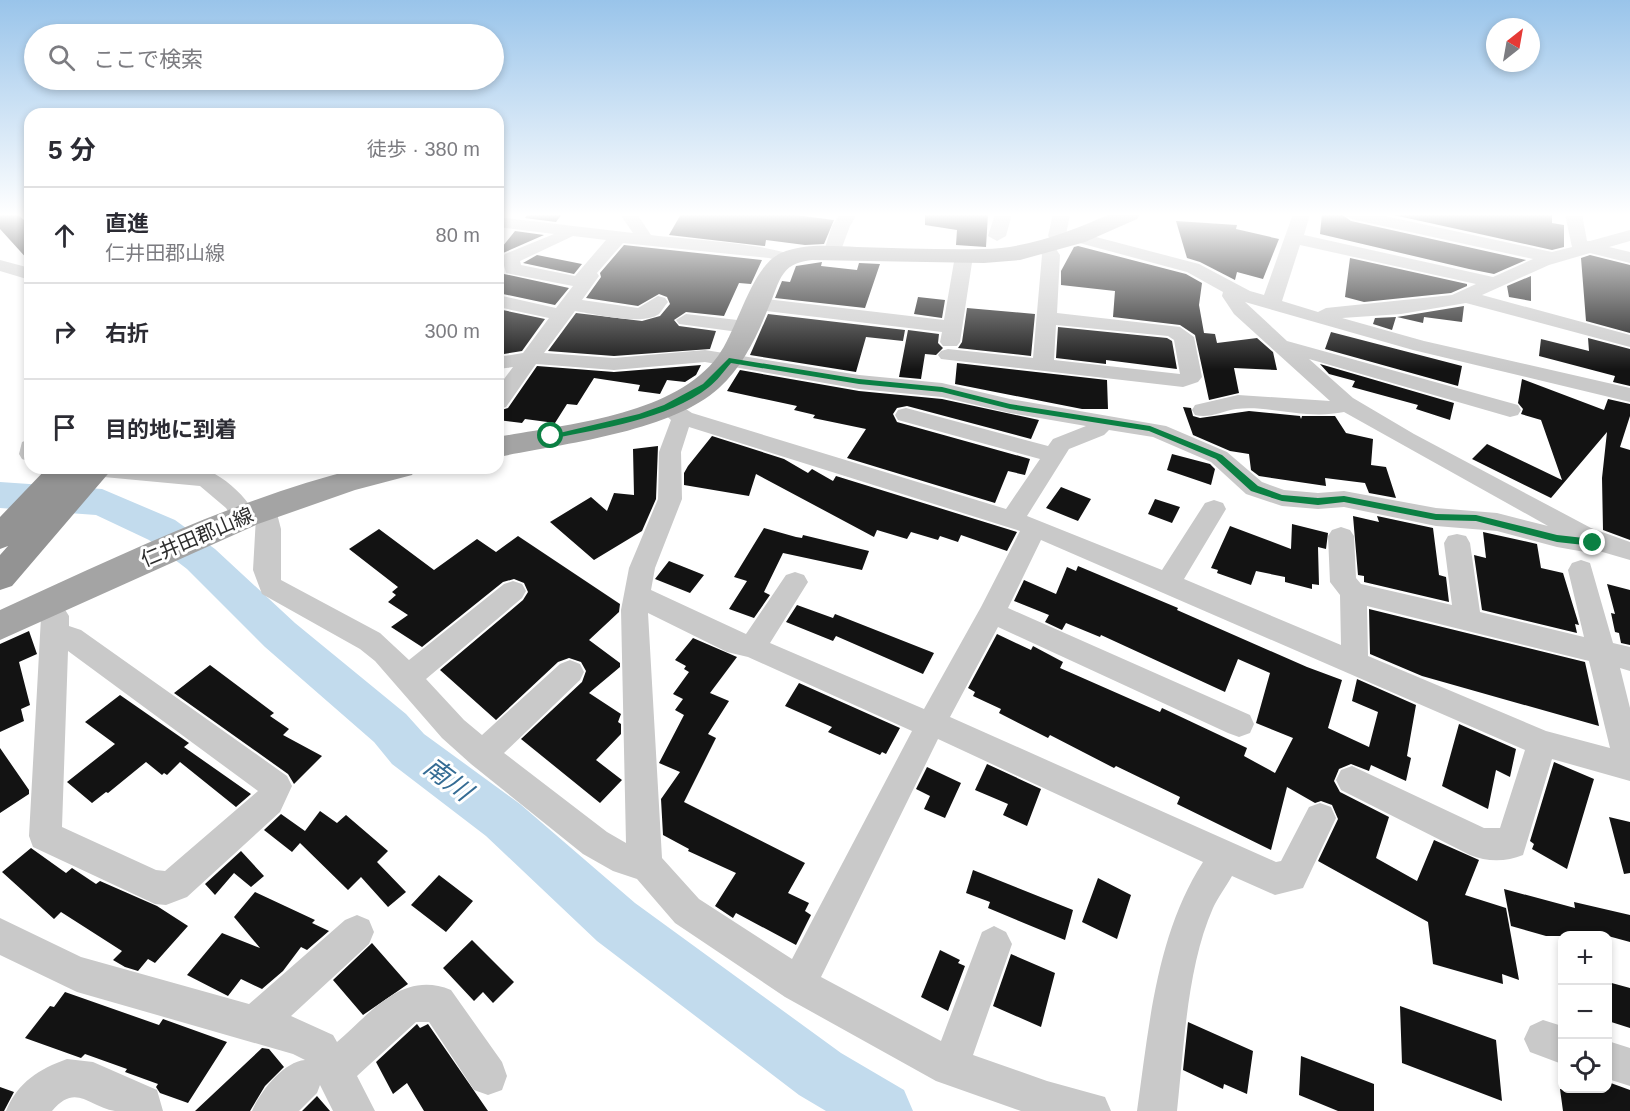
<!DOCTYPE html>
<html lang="ja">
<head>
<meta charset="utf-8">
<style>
	body { margin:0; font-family:Helvetica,"Noto Sans JP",sans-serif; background:#f7f7f7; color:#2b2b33 }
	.controls { position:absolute; right:18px; bottom:18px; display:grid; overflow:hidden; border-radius:12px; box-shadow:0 3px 9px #0003 }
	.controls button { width:54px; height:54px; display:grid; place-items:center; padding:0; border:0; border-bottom:2px solid #e1e1e2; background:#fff; color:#2b2b33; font:30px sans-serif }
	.compass { position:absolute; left:1486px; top:18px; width:54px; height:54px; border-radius:50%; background:#fff; box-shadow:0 3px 9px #0003; rotate:31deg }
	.stop { position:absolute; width:18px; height:18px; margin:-14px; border:4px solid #0b8043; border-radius:50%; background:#fff }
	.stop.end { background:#0b8043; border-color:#fff; box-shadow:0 2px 6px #0008 }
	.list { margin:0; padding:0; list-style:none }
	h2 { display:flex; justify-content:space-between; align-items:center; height:78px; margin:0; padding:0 24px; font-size:26px }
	h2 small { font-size:20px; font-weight:400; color:#7c7c81 }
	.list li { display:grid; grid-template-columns:39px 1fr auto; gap:18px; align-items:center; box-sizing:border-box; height:96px; padding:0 24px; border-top:2px solid #e1e1e2 }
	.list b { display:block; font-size:22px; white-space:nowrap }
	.list p { margin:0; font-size:20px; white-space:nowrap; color:#7c7c81 }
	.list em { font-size:20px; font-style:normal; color:#7c7c81 }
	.icon { flex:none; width:33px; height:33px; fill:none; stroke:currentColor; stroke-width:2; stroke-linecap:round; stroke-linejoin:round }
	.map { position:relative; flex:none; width:1630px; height:1111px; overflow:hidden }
	.search { position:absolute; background:#fff; box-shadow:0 3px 9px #0003; left:24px; top:24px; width:480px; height:66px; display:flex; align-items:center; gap:15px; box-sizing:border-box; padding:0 21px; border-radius:33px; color:#7c7c81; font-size:22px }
	.panel { position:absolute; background:#fff; box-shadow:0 3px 9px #0003; left:24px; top:108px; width:480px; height:366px; border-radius:18px }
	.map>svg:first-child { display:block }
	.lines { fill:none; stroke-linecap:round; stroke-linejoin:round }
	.river { fill:#c2dbed; fill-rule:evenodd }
	.building { fill:#131313 }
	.minor { fill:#c9c9c9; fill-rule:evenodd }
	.major { fill:#a4a4a4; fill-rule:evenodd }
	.highway { fill:#939393; fill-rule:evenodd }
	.route { fill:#0b8043 }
	.labels { text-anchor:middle; stroke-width:6; stroke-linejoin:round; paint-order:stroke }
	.street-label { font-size:20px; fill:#2c2c2c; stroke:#fff }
	.near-water-label { font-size:26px; font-style:italic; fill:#356c94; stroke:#fff }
</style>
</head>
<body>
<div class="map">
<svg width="1630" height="1111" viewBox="0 0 1630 1111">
	<rect width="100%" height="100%" fill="#fff"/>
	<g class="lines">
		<path class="river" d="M0,482L102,489L175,520L215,549L295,623L406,714L424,734L520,804L635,903L841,1053L904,1090L913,1111H826L799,1095L597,941L486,836L392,764L374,742L265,647L187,569L149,540L96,515L0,508Z"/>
	</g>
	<path class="building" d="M0,214H17L30,225V262L0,229Z
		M528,214H562L556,222L525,218Z
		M681,214H787L834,220L824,244L805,245L766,240L765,246L669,235Z
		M925,214H988L986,247L956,245L957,230L925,225Z
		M1322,214H1341L1351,221L1526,260L1494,274L1469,269L1320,234Z
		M1389,214H1552V223L1564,225V247L1552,250Z
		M1176,221L1237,225L1236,229L1279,239L1263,279L1237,272L1235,280L1200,262L1187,258Z
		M515,231L544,235L503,253L500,259L504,274L569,288L555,305L498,293V252Z
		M624,245L762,260L751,284L739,283L724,316L686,312L674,320L679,326L716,331L710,349L614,356L548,351L576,313L642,321L660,316L670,304L667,297L659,294L638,306L586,298L601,277L600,273Z
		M1078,246L1186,274L1202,283L1199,305L1204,333L1215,334L1217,343L1257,338L1273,352L1277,370L1234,368L1239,393L1209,400L1195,335L1180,325L1113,317L1115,291L1061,285V271L1074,247Z
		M537,255L582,264L574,274L523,263Z
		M1590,255L1630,265V333L1586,321L1581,258Z
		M1350,258L1467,284V286L1451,293L1364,302L1345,297Z
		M822,262L821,266L857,270L859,263L880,264L865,308L775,298L782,281L790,282L796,266Z
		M1531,276V301L1509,297L1507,286Z
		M918,297L945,300L942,318L914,314Z
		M1464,306L1462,322L1424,317L1423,323L1397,317Z
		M967,308L1035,314L1031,356L958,348L962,342Z
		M498,309L545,319L522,351L498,355Z
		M768,314L905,330L903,341L866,337L856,372L750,355Z
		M1396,317L1392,330L1373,324L1375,318Z
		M1058,327L1167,338L1172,341L1177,369L1106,360V364L1056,358Z
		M908,330L939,334L938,343L943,348L936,355L925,354L921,379L899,377Z
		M1331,332L1462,366L1458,386L1325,349Z
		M1588,338L1630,349V386L1613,382L1615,376L1539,356L1541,339L1589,351Z
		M957,363L1107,380L1108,409H1082L955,384Z
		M1320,364L1454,403L1450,420L1416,409L1418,405L1352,387L1355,381L1329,374Z
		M701,365L696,375L685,382L667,380L660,394L638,391L640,385L594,378L577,405L567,404L555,423L525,419L522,423L498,420V411L508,408L537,366L614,372Z
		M740,370L859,391L942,399L1039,420L1031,439L907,406L897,408L893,414L897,422L1030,459L1025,475L1008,471L995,503L847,458L866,429L813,418L815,415L794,410L797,406L727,391Z
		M1522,379L1604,410L1608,399L1630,404V416L1620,447L1630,450V540L1603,530L1602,478L1607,432L1551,498L1472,459L1487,444L1562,480L1541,420L1521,414L1523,409L1518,403Z
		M1183,407L1191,408L1193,416L1200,418L1249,411L1300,416L1301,419L1302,416H1335L1346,433L1373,439L1371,465L1386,467L1396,498L1369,493L1365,483L1325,478L1326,486L1259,476L1251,470L1249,454L1230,451L1193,435Z
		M712,436L784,459L808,473L812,469L833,481L836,476L1017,532L1007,551L961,535L958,542L940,536L938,540L911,532L907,539L877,530L874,537L756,474L749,496L684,485V473L688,466Z
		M658,446L656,499L642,531L594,560L550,522L591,497L607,511L614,493L634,495L633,449Z
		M1172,454L1210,464L1215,469L1211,485L1167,470Z
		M1061,487L1091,499L1078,521L1046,508Z
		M1155,499L1180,507L1172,523L1148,514Z
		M1353,516L1379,522L1377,516L1433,528L1439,575L1446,577L1449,602L1364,582V576L1358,575Z
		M1292,524L1328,533L1326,549L1318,547L1319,585L1312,584V589L1285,582V577L1256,571L1251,585L1217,573L1218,570L1211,568L1230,526L1291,549Z
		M764,528L796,537L802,538L803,535L869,551L862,570L783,553L764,592L770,595L754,618L729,609L747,581L734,577Z
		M379,529L434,570L477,539L496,552L518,536L620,604L619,612L589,640L620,663V667L589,693L621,714L618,722L621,724V734L596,760L622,780L600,803L521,739L582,682L586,671L581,662L569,658L558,662L496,720L440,670L523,600L528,592L524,583L514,579L503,582L422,647L391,627L408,615L388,602L396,595L392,592L398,587L349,549Z
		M1483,532L1537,544L1541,568L1563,573L1579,625L1575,624L1577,633L1482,610L1474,555L1486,558Z
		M669,561L704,575L690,593L655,579Z
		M1078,566L1178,608L1177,610L1307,667L1342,680L1328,728L1369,747L1378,712L1352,701L1357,679L1416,705L1407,756L1411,758L1406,781L1371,765L1369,771L1351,764L1339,769L1334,781L1340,792L1389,817L1376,858L1417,881L1434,840L1479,860L1465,895L1506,908L1519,980L1502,974L1503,984L1433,964L1428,922L1318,861L1338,819L1332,805L1321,801L1315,803L1287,787L1271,850L1177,804L1180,797L1116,766L1114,768L1050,735L1048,738L999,713L1001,709L973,696L975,692L968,688L997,634L1031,650L1033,646L1063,662L1060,668L1160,712L1162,708L1247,748L1244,756L1275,773L1293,738L1256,723L1270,673L1238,659L1225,692L1101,635L1100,637L1066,623L1062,630L1045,622L1049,615L1014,601L1024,580L1056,594L1067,567L1076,571Z
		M1607,584L1630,590V645L1621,643L1619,633L1615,632L1611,613L1615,614Z
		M797,605L833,618L835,614L934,653L923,674L836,636L833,641L786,622Z
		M1369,609L1585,662L1599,726L1422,676L1370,654Z
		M29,631L37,654L19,662L30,705L21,709L24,721L0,732V644Z
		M693,638L737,657L710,693L729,701L708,734L716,738L684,802L805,863L788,893L809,903L805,911L811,915L796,945L736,913L733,918L715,906L736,873L688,851L689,849L663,835L661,799L680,772L659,763L684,715L675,710L683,699L673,694L689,672L684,669L686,666L675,660Z
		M210,665L274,713L270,716L289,729L283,735L322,756L294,784L288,774L174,693Z
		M799,683L900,728L886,754L882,752L880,755L828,732L832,727L785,706Z
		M120,695L189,743L184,747L251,794L236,807L180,762L167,775L164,773L162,775L146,762L108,793L106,792L92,803L67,782L115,744L85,722Z
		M1459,724L1516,749L1510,777L1496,770L1488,809L1442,786Z
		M0,748L29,790V794L0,813Z
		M1554,762L1594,779L1567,869L1532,849L1534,844L1530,841Z
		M987,764L1041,789L1027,826L1003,815L1008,804L975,790Z
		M927,767L961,783L945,818L924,809L930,796L916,789Z
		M320,811L337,823L346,815L388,851L377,862L406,892L388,907L361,877L348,890L300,843L292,852L264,830L281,814L305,831Z
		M1609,817L1630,822V873L1624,874Z
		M31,848L66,873L72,868L96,884L100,881L157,906L188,926L155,963L148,959L138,971L125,967L113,960L122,951L61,912L54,919L2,872Z
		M241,851L264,876L251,887L234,873L215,895L205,884Z
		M973,870L1073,910L1065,940L988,908L990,902L966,893Z
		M439,875L473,901L446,932L411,905Z
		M1098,878L1131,895L1117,939L1082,922Z
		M1504,889L1575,908L1574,902L1630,915V942L1608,936H1546L1511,926Z
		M255,892L315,920L312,923L329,931L307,950L301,947L283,971L262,989L241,979L228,996L187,975L222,933L260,948L234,917Z
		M472,940L514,982L493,1003L483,992L474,1001L443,968Z
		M372,943L408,984L363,1015L333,980Z
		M940,950L960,960L958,963L965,966L948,1011L921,997Z
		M1011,954L1055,973L1041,1027L993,1006Z
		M1608,982L1630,988V1028L1608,1021Z
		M65,992L159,1025L163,1019L227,1042L188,1103L160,1093L156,1087L158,1084L125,1072L127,1069L85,1054L81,1058L25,1038L50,1006L54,1007Z
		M1400,1006L1496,1040L1502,1101L1402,1063Z
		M1188,1022L1253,1051L1247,1094L1224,1084L1223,1089L1183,1070Z
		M417,1024L420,1028L428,1024L488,1111H424L407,1083L393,1094L376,1062Z
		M262,1048L269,1049L284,1067L265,1086L250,1111H195Z
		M1301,1056L1374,1084V1111H1338L1299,1095Z
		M1608,1082L1630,1090V1111H1563L1560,1089H1608Z
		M0,1087L14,1092L4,1111H0Z
		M317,1096L330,1111H302Z"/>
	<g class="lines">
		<path class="minor" d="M620,214H637L651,235C674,238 786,245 795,258L786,263L769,258L623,243L597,273L599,276L582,300L638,308L658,296L665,298L668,302C665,305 662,311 659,314C643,326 595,314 575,311L544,353L614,358L705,350L859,375L942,383L1010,399L1166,426L1227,452L1262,482L1284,490L1318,493L1344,491L1436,508L1497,513L1548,526L1344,412C1305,420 1271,405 1236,409C1222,411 1209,419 1195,415L1192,410L1195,405L1238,395L1330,401L1234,314L1222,296L1223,292L1187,272L1072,241L1070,246H1058L1048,236L1053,214H1070L1066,235L1068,237L1077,232L1199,264L1250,291L1264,295L1293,214H1310L1304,235L1493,277L1533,259L1351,219L1343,214H1376L1552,252L1572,247L1565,214H1582L1587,241H1590L1630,230V241L1609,247L1630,252V263L1590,253L1549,265L1482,295L1630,335V347L1466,303L1401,314L1342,318L1424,341L1630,388V402L1413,350L1245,302L1287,341L1518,405L1521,410L1518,415L1510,417L1309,359L1353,398L1414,434L1591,528L1630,542V560L1599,551L1585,552L1557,547L1497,531L1436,526L1344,507L1318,509L1282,506L1246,494L1211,462L1153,437L1109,430L1104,435L1069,449L1027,516L1162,570L1205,503L1214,500L1223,503L1226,509L1184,579L1341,645L1340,595L1330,582L1328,536L1332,530L1341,527L1350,530L1354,536L1356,578L1361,584L1452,605L1444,543L1448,536L1457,534L1466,536L1470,543L1480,612L1584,637L1568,570L1572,563L1581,560L1590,563L1613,643L1630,647V671L1620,668L1630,708V781L1552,759L1523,855C1506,862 1487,862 1470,855L1341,790L1336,780L1341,770L1352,766L1484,828H1500L1525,750L1041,540L1008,608L1250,715L1254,724L1250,733L1239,737L1228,733L998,627L950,717L1276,862L1281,861L1309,807L1320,803L1331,807L1336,818L1303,888L1275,895L1232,876C1226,887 1218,897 1213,908C1187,967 1184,1047 1177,1111H1137C1149,1027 1156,935 1203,862L938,739L821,977L941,1041L982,932L994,926L1006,932L1012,944L973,1055L1047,1081L1105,1097L1111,1111H1021L936,1081L785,997L675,923L637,879L613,871L583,854L471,764L442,738L375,661L360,649L262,594L253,570L256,517L253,522L244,525L235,522L226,508L200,486L93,476L85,474L81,468C110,468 193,462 215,474C231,483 245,497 254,512L253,508L256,502L265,499L274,502L281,529V580L380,633L409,660L504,584L513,581L522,584L526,591L522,598L426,679L464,720L482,735L560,664L570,660L580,664L584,672L580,680L504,753L607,832L626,843L621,610L629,568L658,499L659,452L671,420L656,407L659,402H675L692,413L1006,509L1040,459L898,420L895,415L898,410L906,408L1048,446L1053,439L1086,426L1010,413L942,397L859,389L705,362L614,370L536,364L506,407L498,409V387L513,367L498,369V357L523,353L549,318L498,307V295L556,308L573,286L506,273L502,258L505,254L554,234L498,227V217L633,233ZM573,236L606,240L575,276L521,265L520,261ZM1300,245L1476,284L1452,295L1326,308L1318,312L1282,301ZM689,427L1020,531L981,607L924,709L770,643L808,582L804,575L795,572L786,575L746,634L651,590L655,568L682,499L681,452ZM1367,606L1589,661L1610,748L1546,731L1368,656ZM648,613L727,652L748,657L912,731L792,959L699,899L662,858Z
			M840,214H857L850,226L838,258H826L823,254L832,226Z
			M995,214H1012L1006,236L997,241L988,236Z
			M1046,242L1052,243L1060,255L1057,313L1180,327L1194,337L1202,377L1198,382L1183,387L941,359L938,355L941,351L948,349L1033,358L1042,255L1037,247ZM1056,325L1168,336L1174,340L1180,374L1054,360Z
			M964,251L973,256L960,342L957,346H943L940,342L942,332L757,310L747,304L757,298L944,320L955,256Z
			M0,260L30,268V280L0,271Z
			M686,314L746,321L753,323L756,327L753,331L746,333L679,324L676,320Z
			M30,439V462L22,459L19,454L22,442Z
			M48,594L57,597L69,616V626L81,630L287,776L292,786L280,812L187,897L166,905L155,904L33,847L29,836L41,617L35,604L39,597ZM68,651L258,791L165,871L156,870L62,827Z
			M357,915L369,920L374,932L369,944L291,1016L333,1035L337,1042C371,1013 402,970 451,990L502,1062L507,1076L502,1090L488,1095L474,1090L429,1022H416L357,1076L375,1111H333L320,1085L317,1093L299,1111H252C260,1092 283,1062 305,1060L293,1054L77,992L0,955V918L81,957L249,1004L345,920Z
			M1543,1020L1562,1026V1064L1530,1052L1524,1039L1530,1026Z
			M1608,1041L1630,1048V1086L1608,1079Z
			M67,1059L93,1062L157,1090L163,1111C147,1111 130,1111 115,1111C89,1107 76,1082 52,1111H6C18,1082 39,1069 67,1059Z"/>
		<path class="major" d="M1110,214H1140L1137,219L1085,242L1020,260L984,263L812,260C802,261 790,264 784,273C777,282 774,296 769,306C757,336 743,366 719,388C671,432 561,444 498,457V437C566,424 674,416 718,356C738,329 751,266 781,253C804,243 832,246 857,247C899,248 942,250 984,249C1029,248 1069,232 1110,214Z
			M360,468H416L412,475L355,490L258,524L0,640V610C117,557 234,499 360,468Z"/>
		<path class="highway" d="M47,468H113L12,586L0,590V555L8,546L0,549V517Z"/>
	</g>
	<linearGradient id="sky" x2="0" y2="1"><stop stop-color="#99c4ea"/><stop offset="0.58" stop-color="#fff"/><stop offset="1" stop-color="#fff" stop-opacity="0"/></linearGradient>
	<rect width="1630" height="370" fill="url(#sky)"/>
	<path class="route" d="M729,358L859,379L942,387L1010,404L1150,426L1222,455L1258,486L1282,495L1318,498L1344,496L1436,514L1476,515L1557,535L1593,539L1598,543L1593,546L1557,542L1476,521L1436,520L1344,502L1318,505L1282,501L1251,491L1216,459L1149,431L1010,409L942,392L859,384L731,363C724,371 717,381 709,387C667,420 601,428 551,439L547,436L639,414L664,405L703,384Z"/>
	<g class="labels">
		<g class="street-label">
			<text transform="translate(197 537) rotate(-23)" y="7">仁井田郡山線</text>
		</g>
		<g class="near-water-label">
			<text transform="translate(448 779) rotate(37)" y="9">南川</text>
		</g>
	</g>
</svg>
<div class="controls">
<button>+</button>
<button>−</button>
<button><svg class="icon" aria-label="locate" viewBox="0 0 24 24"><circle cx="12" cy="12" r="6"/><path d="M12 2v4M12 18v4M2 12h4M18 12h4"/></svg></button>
</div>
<svg class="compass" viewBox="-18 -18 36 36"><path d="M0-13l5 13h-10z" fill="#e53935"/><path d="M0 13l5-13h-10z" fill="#7c7c81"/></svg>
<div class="stop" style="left:551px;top:436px"></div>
<div class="stop end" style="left:1593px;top:543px"></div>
<div class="search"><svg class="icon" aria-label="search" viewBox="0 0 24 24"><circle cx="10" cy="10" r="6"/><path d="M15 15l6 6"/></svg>ここで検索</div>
<section class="panel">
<h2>5 分<small>徒歩 · 380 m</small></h2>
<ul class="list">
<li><svg class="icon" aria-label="ahead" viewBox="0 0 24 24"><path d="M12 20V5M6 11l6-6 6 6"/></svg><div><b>直進</b><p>仁井田郡山線</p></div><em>80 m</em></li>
<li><svg class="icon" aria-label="right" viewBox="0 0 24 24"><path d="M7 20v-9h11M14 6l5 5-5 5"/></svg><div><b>右折</b></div><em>300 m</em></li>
<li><svg class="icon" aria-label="arrive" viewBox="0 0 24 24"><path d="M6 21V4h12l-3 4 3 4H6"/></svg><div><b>目的地に到着</b></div></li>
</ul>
</section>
</div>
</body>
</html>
